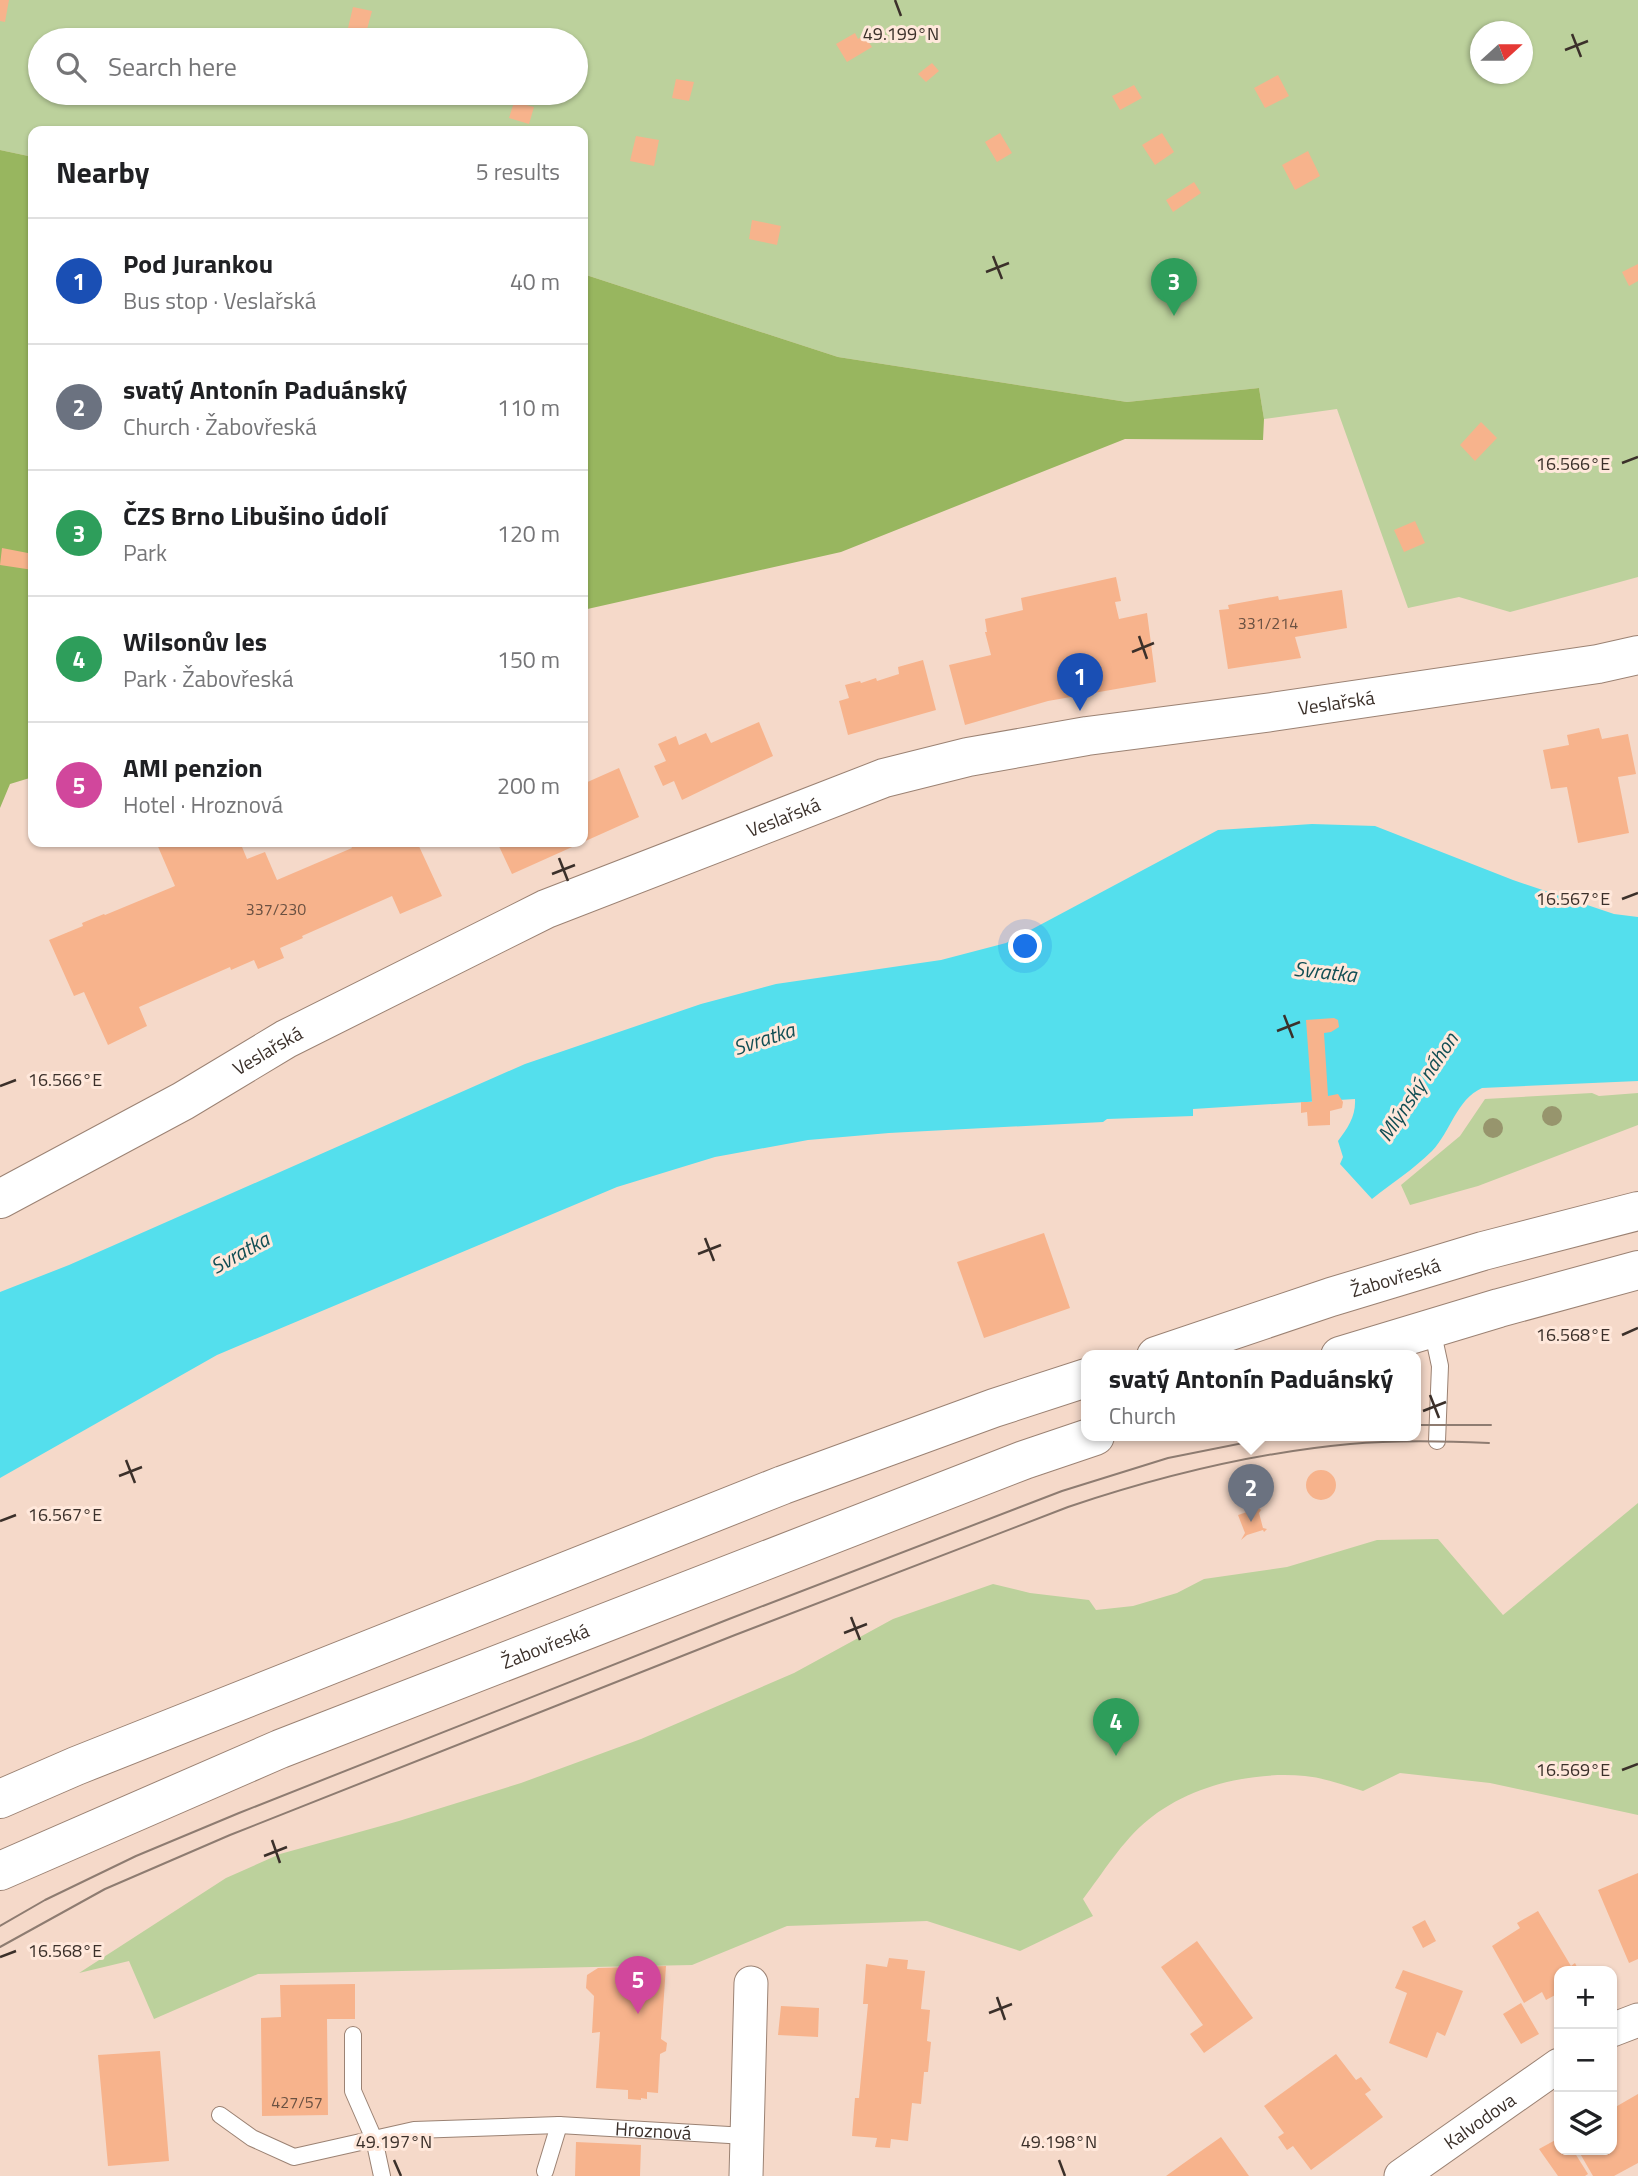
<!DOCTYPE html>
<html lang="en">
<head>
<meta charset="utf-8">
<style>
	body { margin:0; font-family:"Titillium Web",sans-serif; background:#f2f2f2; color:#202124 }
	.controls { position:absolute; right:21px; bottom:21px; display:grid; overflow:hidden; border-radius:14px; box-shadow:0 2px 5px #0004 }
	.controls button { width:63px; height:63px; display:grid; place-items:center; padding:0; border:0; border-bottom:2px solid #e0e0e0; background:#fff; color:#202124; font:35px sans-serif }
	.compass { position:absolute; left:1470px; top:21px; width:63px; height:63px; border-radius:50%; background:#fff; box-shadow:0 2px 5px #0004; rotate:69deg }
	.you { position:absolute; left:1026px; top:947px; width:24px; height:24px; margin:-18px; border:5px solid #fff; border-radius:50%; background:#1a73e8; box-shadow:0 0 0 10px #1a73e833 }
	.badge { display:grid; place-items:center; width:46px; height:46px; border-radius:50%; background:#1a73e8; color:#fff; font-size:23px; font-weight:700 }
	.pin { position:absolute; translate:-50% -58px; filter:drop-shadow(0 2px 4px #0008) }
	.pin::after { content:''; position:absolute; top:37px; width:24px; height:21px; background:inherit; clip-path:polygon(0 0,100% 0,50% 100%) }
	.popup { position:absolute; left:1081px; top:1350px; width:340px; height:91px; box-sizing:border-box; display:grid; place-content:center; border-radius:14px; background:#fff; filter:drop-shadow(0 2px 5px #0005); font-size:23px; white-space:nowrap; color:#757577 }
	.popup b { font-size:26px; color:#202124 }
	.popup::after { content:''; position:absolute; left:50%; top:100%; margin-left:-14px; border:14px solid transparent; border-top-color:#fff }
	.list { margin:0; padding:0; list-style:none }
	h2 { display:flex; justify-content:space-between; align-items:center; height:91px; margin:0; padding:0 28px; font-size:30px }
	h2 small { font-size:23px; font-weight:400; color:#757577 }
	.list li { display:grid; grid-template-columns:46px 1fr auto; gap:21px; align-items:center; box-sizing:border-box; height:126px; padding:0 28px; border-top:2px solid #e0e0e0 }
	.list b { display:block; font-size:26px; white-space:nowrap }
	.list p { margin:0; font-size:23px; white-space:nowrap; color:#757577 }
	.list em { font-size:23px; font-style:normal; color:#757577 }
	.icon { flex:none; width:38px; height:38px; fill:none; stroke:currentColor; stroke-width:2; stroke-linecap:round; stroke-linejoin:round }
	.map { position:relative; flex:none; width:1638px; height:2176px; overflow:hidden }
	.search { position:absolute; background:#fff; box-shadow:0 2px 5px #0004; left:28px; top:28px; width:560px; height:77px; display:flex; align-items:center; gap:18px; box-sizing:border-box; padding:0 24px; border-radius:38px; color:#757577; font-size:26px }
	.panel { position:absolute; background:#fff; box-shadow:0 2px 5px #0004; left:28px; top:126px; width:560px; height:721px; border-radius:14px }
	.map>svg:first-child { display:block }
	.green { fill:#bcd19c; fill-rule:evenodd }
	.forest { fill:#98b65f }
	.water { fill:#54dfed }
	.building { fill:#f7b38c }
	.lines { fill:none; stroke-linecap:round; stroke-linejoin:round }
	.lane-casing { stroke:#9b8273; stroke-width:18 }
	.street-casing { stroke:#9b8273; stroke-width:35 }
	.secondary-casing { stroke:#9b8273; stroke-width:40 }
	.highway-casing { stroke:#9b8273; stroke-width:40 }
	.lane { stroke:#fff; stroke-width:16 }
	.street { stroke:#fff; stroke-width:33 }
	.secondary { stroke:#fff; stroke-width:38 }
	.highway { stroke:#fff; stroke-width:38 }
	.tram { stroke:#8e7c71; stroke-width:2 }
	.tree { fill:#97956d }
	.ticks { fill:none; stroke:#3b302a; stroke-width:2.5 }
	.labels { text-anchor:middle; stroke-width:6; stroke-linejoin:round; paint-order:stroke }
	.number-label { font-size:16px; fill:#6a5142 }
	.street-label { font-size:19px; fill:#3b302a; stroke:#ffe8db }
	.water-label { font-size:21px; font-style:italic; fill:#124e54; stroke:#ffe8db }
	.ticks-label { font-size:18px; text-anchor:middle; fill:#3b302a; stroke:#ffe8db; stroke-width:6; stroke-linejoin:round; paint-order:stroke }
</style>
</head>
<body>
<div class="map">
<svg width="1638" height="2176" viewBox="0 0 1638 2176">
	<rect width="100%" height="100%" fill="#f5d9c9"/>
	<path class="green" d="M0,0H1638V577L1510,612L1459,597L1408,608L1337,409L1264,419L1259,388L1127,402L838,357L583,274V131H33V157L0,150ZM1480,32H1522V74H1480ZM40,40H576V93H40Z
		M1592,1093L1599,1096L1638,1093V1125L1478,1186L1410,1205L1401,1185L1460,1136L1485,1099Z
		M1638,1503V1815L1490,1783L1400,1773L1363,1791C1344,1785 1325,1778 1305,1776C1252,1771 1189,1786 1148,1820C1122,1841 1103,1873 1083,1899L1093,1916L1020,1951L927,1921L787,1926L692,1965L258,1974L154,2019L129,1961L79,1973L226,1878L280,1854L399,1821L521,1783L641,1739L794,1673L893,1619L993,1584L1030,1593L1089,1600L1096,1610L1133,1606L1177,1593L1204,1579L1287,1567L1377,1540L1438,1539L1503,1615Z"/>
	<path class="forest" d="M0,150L33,157V777L10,784L0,808Z
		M583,274L838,357L1127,402L1259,388L1264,419L1263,440L1125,439L841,552L583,610Z"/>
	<path class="water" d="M1312,824L1375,826L1513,880L1614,914L1638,917V1081L1482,1088C1456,1100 1451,1131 1432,1151C1414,1169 1392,1183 1372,1199L1340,1164L1343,1157L1338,1141C1348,1128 1356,1116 1355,1099L1193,1109V1116L1107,1119L1103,1122L889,1133L808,1140L715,1157L617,1187L217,1355L0,1478V1292L69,1265L525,1064L701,1004L776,984L941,960L1006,943L1218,830Z"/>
	<path class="building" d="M0,0H9L5,22L0,21Z
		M353,7L372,11L366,33L348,28Z
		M855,33L858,39L864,35L872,47L847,62L836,44Z
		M932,63L939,71L926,82L918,74Z
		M1278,75L1289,96L1265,108L1254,88Z
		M676,79L694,82L689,101L672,98Z
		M1134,85L1142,98L1120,110L1112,96Z
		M514,102L534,107L529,124L509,118Z
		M1000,133L1012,153L997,162L985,142Z
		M1162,133L1174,152L1155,165L1142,145Z
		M636,136L659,140L654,166L630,161Z
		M1308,151L1320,176L1295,190L1282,165Z
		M1194,182L1201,193L1173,212L1166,200Z
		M752,220L781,226L777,245L749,239Z
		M1638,264V281L1629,286L1622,272Z
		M1481,422L1497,438L1475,461L1460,445Z
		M1415,521L1425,543L1404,552L1394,530Z
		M2,548L33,554V570L0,565Z
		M1116,577L1121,601L1115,602L1119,619L1147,613L1156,682L1048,701L965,725L949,665L991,655L985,632H987L985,619L1023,610L1021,598Z
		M1342,590L1347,628L1295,637L1301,658L1228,669L1219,610L1229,609L1228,605L1278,596L1279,600Z
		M923,660L936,710L848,735L839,701L849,698L845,685L860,681L861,683L876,678L877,681L899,674L898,667Z
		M759,722L773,756L682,800L674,781L663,786L654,766L666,761L658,744L676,736L679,745L706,733L711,743Z
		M1599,728L1602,739L1628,734L1636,774L1618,777L1629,833L1578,843L1567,787L1551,789L1543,750L1569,745L1567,735Z
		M619,768L639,817L512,874L497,842H583V784Z
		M156,842H240L247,859L265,852L277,880L352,848L349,842H417L442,896L400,914L392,896L302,936L303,938L280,948L284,958L258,969L254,960L231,970L230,967L139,1007L147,1026L108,1045L84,992L74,996L49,940L83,926L82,923L104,914L105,915L175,886Z
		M1334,1018L1338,1020L1339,1027L1331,1032L1324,1033L1328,1096L1338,1094L1343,1102L1342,1108L1330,1111V1125L1308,1126L1307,1112L1301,1113V1102H1312L1306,1020Z
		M1044,1233L1070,1308L984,1338L957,1262Z
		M1306 1485a15 15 0 1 1 30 0a15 15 0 1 1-30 0Z
		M1259,1508L1261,1510L1259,1513L1263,1528L1267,1529L1264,1532L1263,1530L1247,1535L1241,1540L1245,1533L1238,1515Z
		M1638,1873V1959L1629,1963L1598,1890Z
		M1538,1911L1571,1966L1575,1963L1579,1971H1559V1993L1546,2000L1542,1992L1524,2003L1492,1946L1520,1928L1517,1923Z
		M1425,1920L1436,1941L1423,1948L1412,1927Z
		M1197,1941L1253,2018L1204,2053L1190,2034L1203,2025L1161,1967Z
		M889,1958L908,1960L907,1969L925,1971L921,2009L930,2010L927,2041L931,2042L928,2072H924L921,2104L912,2103L908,2141L891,2139L890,2148L875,2147L877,2138L852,2136L855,2098H859L868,2004H863L866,1964L887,1967Z
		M666,1966L661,2039L667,2043L666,2051L660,2054L658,2093L647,2092V2099L641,2098V2100L628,2099V2090L596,2088L600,2032L592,2033L594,1996L586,1988L587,1975L598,1968Z
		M1403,1970L1463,1991L1445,2036L1437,2032L1427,2058L1389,2043L1407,1993L1395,1988Z
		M355,1984V2019H327L328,2115L262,2116L261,2018L281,2017L280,1985Z
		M1521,2003L1539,2034L1521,2044L1503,2014Z
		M781,2006L819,2008L818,2037L778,2035Z
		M160,2051L169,2161L108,2166L98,2055Z
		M1336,2054L1356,2080L1361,2077L1371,2090L1365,2094L1383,2117L1311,2170L1293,2146L1287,2150L1278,2137L1284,2133L1264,2106Z
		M1638,2094V2163L1614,2176H1593L1578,2150H1612V2109Z
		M1221,2137L1249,2176H1166L1184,2163Z
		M1559,2138V2150H1573L1588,2174L1585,2176H1558L1539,2149Z
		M576,2142L641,2145L640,2176H575Z"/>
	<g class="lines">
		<defs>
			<g id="lane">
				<path d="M1432,1329L1440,1366L1437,1441"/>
				<path d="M353,2035V2091L374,2139L382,2176"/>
				<path id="s1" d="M220,2115L252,2138L294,2157L414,2130L559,2125L746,2136"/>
				<path d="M545,2171L559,2125"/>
			</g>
			<g id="street">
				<path d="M1612,2030L1638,2020"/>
				<path d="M746,2176L751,1983"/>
				<path id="s2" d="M1401,2176L1559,2065"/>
			</g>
			<g id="secondary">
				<path id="s3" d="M0,1199L183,1101L286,1039L546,909L884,778L968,757L1087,736L1272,712L1598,664L1638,655"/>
			</g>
			<g id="highway">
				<path id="s4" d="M1156,1356L1331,1297L1483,1251L1638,1211"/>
				<path d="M1340,1356L1499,1308L1638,1270"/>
				<path d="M0,1799L76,1766L783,1485L994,1408L1086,1378"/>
				<path id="s5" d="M0,1871L280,1749L1024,1460L1095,1436"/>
			</g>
		</defs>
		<use href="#lane" class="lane-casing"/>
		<use href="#street" class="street-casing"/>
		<use href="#secondary" class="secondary-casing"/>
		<use href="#highway" class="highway-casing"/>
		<use href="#lane" class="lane"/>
		<use href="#street" class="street"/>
		<use href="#secondary" class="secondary"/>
		<use href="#highway" class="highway"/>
		<path class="tram" d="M1416,1425H1491
			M0,1926L45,1900L136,1856L239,1813L729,1619L1062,1491L1168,1458L1278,1436
			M0,1947L105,1889L230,1835L735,1635L1068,1507C1160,1476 1253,1453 1350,1444C1396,1440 1443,1441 1489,1443"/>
	</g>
	<g class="tree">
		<circle cx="1552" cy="1116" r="10"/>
		<circle cx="1493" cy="1128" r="10"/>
	</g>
	<path class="ticks" d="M895,0L901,16M1572,34L1581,57M1565,50L1588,41M993,256L1002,279M986,272L1009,263M1622,463L1638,457M1139,636L1147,659M1132,652L1154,643M559,858L568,881M552,874L575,865M1622,899L1638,893M1284,1015L1293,1038M1277,1031L1300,1022M0,1086L16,1080M705,1238L714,1261M698,1254L721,1245M1622,1335L1638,1328M1430,1395L1439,1418M1423,1411L1446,1402M126,1460L135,1483M119,1476L142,1467M0,1521L16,1515M851,1617L860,1640M844,1633L867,1624M1622,1770L1638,1764M272,1840L280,1863M264,1856L287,1847M0,1957L16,1951M997,1997L1005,2020M989,2013L1012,2004M394,2160L401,2176M1059,2160L1065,2176"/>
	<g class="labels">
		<g class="number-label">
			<text x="1268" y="629">331/214</text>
			<text x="276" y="915">337/230</text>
			<text x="297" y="2108">427/57</text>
		</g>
		<g class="street-label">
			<text dy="7" stroke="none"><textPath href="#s3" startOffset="1440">Veslařská</textPath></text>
			<text dy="7" stroke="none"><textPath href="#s3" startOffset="873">Veslařská</textPath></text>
			<text dy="7" stroke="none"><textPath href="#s3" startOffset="306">Veslařská</textPath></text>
			<text dy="7" stroke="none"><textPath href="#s4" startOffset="252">Žabovřeská</textPath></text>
			<text dy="7" stroke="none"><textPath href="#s5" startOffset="590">Žabovřeská</textPath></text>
			<text dy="7" stroke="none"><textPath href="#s2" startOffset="96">Kalvodova</textPath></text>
			<text dy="7" stroke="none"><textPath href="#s1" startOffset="448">Hroznová</textPath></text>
		</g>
		<g class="water-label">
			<text transform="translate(1325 972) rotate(6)" y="7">Svratka</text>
			<text transform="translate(764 1039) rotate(-18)" y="7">Svratka</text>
			<text transform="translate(1418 1087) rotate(-56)" y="7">Mlýnský náhon</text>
			<text transform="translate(240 1253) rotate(-29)" y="7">Svratka</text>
		</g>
	</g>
	<g class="ticks-label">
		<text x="901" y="40">49.199°N</text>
		<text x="1573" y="470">16.566°E</text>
		<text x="1573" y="905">16.567°E</text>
		<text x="65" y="1086">16.566°E</text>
		<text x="1573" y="1341">16.568°E</text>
		<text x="65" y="1521">16.567°E</text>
		<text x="1573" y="1776">16.569°E</text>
		<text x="65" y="1957">16.568°E</text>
		<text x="394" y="2148">49.197°N</text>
		<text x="1059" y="2148">49.198°N</text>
	</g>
</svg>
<div class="controls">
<button>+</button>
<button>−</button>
<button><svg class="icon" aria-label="layers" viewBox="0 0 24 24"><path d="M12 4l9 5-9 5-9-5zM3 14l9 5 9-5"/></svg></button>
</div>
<svg class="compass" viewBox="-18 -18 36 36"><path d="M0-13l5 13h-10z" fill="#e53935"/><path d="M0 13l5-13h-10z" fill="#757577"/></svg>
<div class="you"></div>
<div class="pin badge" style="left:1080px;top:711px;background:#1a4fb4">1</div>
<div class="pin badge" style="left:1251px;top:1522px;background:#6b7280">2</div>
<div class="popup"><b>svatý Antonín Paduánský</b>Church</div>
<div class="pin badge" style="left:1174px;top:316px;background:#2e9e5b">3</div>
<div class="pin badge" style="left:1116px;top:1756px;background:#2e9e5b">4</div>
<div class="pin badge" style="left:638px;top:2014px;background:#d1479c">5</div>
<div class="search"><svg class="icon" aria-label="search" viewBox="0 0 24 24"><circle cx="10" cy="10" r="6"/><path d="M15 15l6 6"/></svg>Search here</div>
<section class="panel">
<h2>Nearby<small>5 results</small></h2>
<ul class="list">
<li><span class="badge" style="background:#1a4fb4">1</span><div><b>Pod Jurankou</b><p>Bus stop · Veslařská</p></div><em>40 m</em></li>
<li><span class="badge" style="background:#6b7280">2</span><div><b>svatý Antonín Paduánský</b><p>Church · Žabovřeská</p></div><em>110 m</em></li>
<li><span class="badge" style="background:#2e9e5b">3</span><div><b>ČZS Brno Libušino údolí</b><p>Park</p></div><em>120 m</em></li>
<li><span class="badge" style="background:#2e9e5b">4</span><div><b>Wilsonův les</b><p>Park · Žabovřeská</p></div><em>150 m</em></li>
<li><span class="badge" style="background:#d1479c">5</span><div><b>AMI penzion</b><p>Hotel · Hroznová</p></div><em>200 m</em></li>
</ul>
</section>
</div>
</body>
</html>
